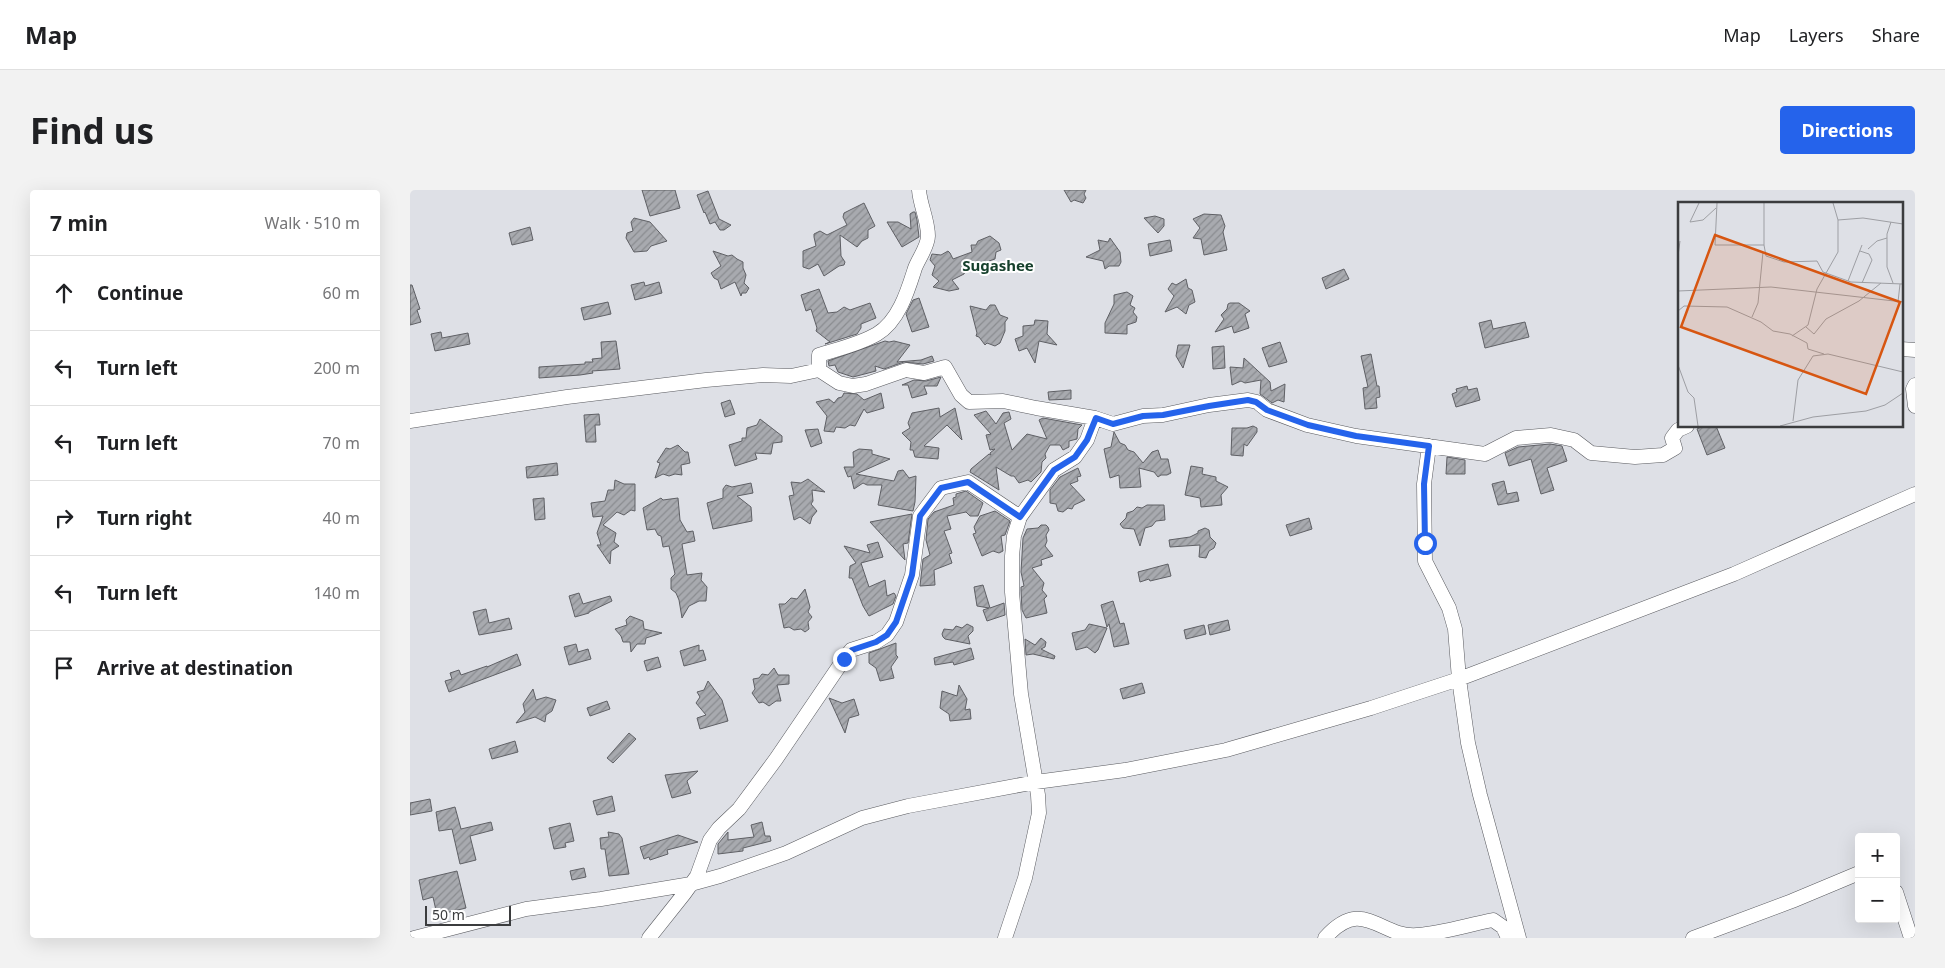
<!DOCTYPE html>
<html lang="en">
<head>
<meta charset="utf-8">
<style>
	body { margin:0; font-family:"Noto Sans",sans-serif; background:#f2f2f2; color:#202124 }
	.controls { position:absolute; right:15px; bottom:15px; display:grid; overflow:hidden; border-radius:5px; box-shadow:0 5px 20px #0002 }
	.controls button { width:45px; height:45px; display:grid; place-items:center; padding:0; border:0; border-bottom:1px solid #e0e0e0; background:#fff; color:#202124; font:25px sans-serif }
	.scale { position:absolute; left:15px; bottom:12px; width:86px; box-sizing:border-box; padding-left:5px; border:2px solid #3b3c3e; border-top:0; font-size:14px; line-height:18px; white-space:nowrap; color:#3b3c3e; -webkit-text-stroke:4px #fff; paint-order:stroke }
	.stop { position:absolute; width:15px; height:15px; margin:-11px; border:4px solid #2563eb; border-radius:50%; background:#fff }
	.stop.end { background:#2563eb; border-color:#fff; box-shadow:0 1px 5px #0008 }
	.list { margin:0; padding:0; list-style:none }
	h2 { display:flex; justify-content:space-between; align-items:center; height:65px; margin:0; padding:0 20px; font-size:21px }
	h2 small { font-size:16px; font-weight:400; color:#757577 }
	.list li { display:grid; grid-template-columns:32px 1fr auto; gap:15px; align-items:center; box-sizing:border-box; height:75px; padding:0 20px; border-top:1px solid #e0e0e0 }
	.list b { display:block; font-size:19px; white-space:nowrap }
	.list em { font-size:16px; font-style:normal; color:#757577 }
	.icon { flex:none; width:28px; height:28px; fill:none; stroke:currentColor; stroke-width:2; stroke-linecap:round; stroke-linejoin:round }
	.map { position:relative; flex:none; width:1505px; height:748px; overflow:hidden; border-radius:5px }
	header { display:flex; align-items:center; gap:30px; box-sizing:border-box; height:70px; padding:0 25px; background:#fff; border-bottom:1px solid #e0e0e0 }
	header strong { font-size:24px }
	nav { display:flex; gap:28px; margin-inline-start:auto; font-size:18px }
	.intro { display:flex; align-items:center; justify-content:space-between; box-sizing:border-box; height:120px; padding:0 30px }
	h1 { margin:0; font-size:35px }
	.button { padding:12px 22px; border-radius:5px; background:#2563eb; color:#fff; font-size:18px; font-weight:700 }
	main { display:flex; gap:30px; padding:0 30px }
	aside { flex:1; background:#fff; border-radius:5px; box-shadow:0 5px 20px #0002 }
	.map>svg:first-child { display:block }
	.building { fill:url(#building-hatch); stroke:#5f6065 }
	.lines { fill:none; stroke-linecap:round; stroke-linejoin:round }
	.street-casing { stroke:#595a5f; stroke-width:15 }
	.street { stroke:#fff; stroke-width:14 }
	.route { stroke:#2563eb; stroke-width:6 }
	.labels { text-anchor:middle; stroke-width:4; stroke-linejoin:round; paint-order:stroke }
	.quarter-label { font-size:15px; font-weight:bold; fill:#16402c; stroke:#fff }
	.inset-road { fill:none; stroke:#9d9ea3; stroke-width:1 }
	.view { fill:#d75611; fill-opacity:0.15; stroke:#d75611; stroke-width:2.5 }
	.inset-edge { fill:none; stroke:#3b3c3e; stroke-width:2.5 }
</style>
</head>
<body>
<header>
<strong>Map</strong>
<nav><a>Map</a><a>Layers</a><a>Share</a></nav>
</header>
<div class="intro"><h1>Find us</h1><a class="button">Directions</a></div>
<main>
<aside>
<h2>7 min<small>Walk · 510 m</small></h2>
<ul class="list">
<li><svg class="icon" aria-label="ahead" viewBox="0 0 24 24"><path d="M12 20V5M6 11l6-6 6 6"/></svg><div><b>Continue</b></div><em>60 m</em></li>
<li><svg class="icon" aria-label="left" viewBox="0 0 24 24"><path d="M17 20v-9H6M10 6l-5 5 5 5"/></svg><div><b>Turn left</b></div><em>200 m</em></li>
<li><svg class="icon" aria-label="left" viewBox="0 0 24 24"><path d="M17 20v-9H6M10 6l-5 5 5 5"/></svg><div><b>Turn left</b></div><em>70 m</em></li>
<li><svg class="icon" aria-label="right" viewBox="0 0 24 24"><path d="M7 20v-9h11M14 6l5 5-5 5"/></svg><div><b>Turn right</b></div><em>40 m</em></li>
<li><svg class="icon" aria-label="left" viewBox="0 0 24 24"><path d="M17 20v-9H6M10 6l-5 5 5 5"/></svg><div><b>Turn left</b></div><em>140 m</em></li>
<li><svg class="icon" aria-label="arrive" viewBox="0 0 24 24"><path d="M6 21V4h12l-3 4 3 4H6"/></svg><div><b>Arrive at destination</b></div></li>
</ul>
</aside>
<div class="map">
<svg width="1505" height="748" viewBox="0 0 1505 748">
	<defs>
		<pattern id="building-hatch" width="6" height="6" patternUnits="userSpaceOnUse" patternTransform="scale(1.25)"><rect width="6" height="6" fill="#a8aaaf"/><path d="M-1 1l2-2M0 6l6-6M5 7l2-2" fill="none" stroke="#8a8c90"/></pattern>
	</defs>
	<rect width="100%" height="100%" fill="#dee0e6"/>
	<path class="building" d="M232,0H265L270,18L240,26Z
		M654,0H676L674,4L676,8L673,13L664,10L661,12Z
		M298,1L309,29L321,35L314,40H310L305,32L300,34L295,22L294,23L287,5Z
		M454,13L465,36L458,40V48L452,51L447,57L430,45L431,66L435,72L434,75L429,76L414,86L408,74L399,79L393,77V61L406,56L404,47V44L410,41L417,45L437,35L433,27L434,23Z
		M503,22H505L507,30L509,47L492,57L477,32H488L501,39L500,24Z
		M794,24L811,25L815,36L813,42L817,60L794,65L791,49L783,48L790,38L783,29Z
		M745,26L754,29V36L748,43L734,28Z
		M224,28L240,32L257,51L241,56L237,61L224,62L216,48L217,43L223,41L221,32Z
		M120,37L123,50L102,55L99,43Z
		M580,46L589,53L591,60L586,62L585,69L579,71L574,83L560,70L554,84L542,90L549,99L539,101L523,97L529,91L522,85L525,76L520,70L522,64L531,65L538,61L540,63L543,69L562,62L561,55H566L568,51Z
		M700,48L710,62L711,72L709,76H699L695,79L693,71L676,67L690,60L688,50L698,52Z
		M760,50L762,61L740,66L738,54Z
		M303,61L318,66L322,65L327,69L333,72V78L336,85L334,93L339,98L336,103H332L331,106L325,92L311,99L308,90L304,88L301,83L311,76Z
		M934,79L939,89L916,99L912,88Z
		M776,89L778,98L782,100L785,112L779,115L776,124L767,117L755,122L764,106L758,99L762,93L766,95Z
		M234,92L235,96L249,92L252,103L225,110L221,95Z
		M0,95H2L10,119L7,120L11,132L0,135Z
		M409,99L418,123L427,122L434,117L440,120L460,113L466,128L451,134V138L447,144L415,154L420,152L406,141L407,138L401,119L396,121L391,105Z
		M717,102L723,106L720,115L725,118L723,122L727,127L726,132L717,135V144L695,143V133L704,114V105Z
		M509,108L519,137L502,142L496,124L503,110Z
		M198,112L201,124L174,130L171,118Z
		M820,113H829L840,121L835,124L839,138L824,143L822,136L805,142L814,129L811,125L817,119L818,114Z
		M580,115H585L590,125L598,128L595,132V141L590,153L585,156L577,153L575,155L569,147L566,146L567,143L560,116L576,120Z
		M625,130L638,131L637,144L647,155L629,151L625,173L617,158L609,161L605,149L613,146V136L624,135Z
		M1081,130L1083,139L1115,132L1119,147L1075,158L1069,133Z
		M31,142L32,148L58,143L60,154L25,161L21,144Z
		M206,151L210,179L182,181L183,183L170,185L129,188V177L175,174V172H183L182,169L192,168L191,152Z
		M475,151L479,152L484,151L500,155L487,172L511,170L522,166L524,171L513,174L494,172L474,179L465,176L466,181L443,187L428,182L425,175L419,176L418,171Z
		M870,152L877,172L859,177L852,158Z
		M768,155H780L773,178L766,166Z
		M814,156L815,178L803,179L802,157Z
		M961,164L967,196H969L970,207L966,208L967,218L955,219L953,198L958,197L951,166Z
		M834,168L860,192L861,201L875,194L874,212L868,210L862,213L850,204L851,190L835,193L831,191L822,195L820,177L833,178Z
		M531,187L527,196H514L517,204L502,208L498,195H492L504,190L516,191Z
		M1057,196L1058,200L1067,198L1070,210L1046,217L1042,204L1047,202L1046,199Z
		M661,200V209L639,210L638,202Z
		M434,203L447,204L454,210L471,203L474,218L457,223L454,219L445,236L440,235L435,238L426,237L424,242L414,241L417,226L406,212L419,209L424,213L428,208L432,207Z
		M320,210L325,224L315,227L311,213Z
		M529,218L530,227L545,218L552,250L537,235L514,256L529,258L528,269L505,267L503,260H500L501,252L492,243L500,238L498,233L502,223Z
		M576,221L586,234L593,223L599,222L601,229L594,233L602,260L617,244L637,249L629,230L633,228L672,235L668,239L667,249L659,251V257L653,260L650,255H640L635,264L636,268L632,272L631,282L621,292L618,290L609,293L604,286H601L586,277L589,300L560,282L561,279L579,264L581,265L580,263L585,259L580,260L576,245L581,244L564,225Z
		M189,224L190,235H185L186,252H176L174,225Z
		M350,229L372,246V252L363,253L361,264L345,263L347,269L325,276L319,255L332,251V248H336L337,238L347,235Z
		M843,236L847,238V242L837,256L834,254L833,266L821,265L822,238H837Z
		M1293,236H1306L1315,258L1297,265L1287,239Z
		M408,239L412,253L401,257L395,240Z
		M704,242L710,253L715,255L718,260L724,262L733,273L742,262L748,260L751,269H758L761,283L757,285H751L748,287L744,282L729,278L731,297L710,298L709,285L700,288L694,259L701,257Z
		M1140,254L1152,256L1157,271L1137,278L1144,300L1131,304L1121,269L1099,276L1095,263L1108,257Z
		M268,255L275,262H278L280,273L271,275L272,285L265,284L259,286L253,284L245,288L250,273L247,272L256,258L260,259Z
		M449,259L462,260V264L480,269L446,284L484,291L488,281L493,280L499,288L506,286L505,312L503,321L468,315L472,295H457L453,293L444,299L441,286L438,287L434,277H444L443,262Z
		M1037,267L1055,270V284H1036Z
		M147,273L148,285L117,288L116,277Z
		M781,276L793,278L792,284L806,287V291L818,297L811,305L812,315L791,317L790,308L775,305Z
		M668,278L671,286L667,287L668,291L660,294L675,310L664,315L662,319L658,318L653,322L648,321L646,314L640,313V300L650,287Z
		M398,289L415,302L402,300L403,311L401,314L407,321L402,327L400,334L390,327L384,330L379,306L384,305L381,292L391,293Z
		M205,290L214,294H225V321L221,320L214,325L207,322L193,335L206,343L204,352L209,356L201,361L200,374L187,355H191L187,343L193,326L183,327L181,313L195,311L198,300H204Z
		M1094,291L1097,304L1107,302L1109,311L1088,315L1082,294Z
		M341,293L343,303L327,306L341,317L342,331L303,339L297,313L313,308V299L316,295L322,297Z
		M556,301L573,313L568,326H560L556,322L537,326L541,339L534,341L542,363L539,364L542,373L524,380L525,395L510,396L513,369L520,365L516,350L518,329L524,322L544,315L543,308L546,307V304Z
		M134,308L135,329L125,330L123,309Z
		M251,308L253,310L268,308L270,330L277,342L283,341L285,351L272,354L277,385L292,383L291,390L297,397L296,411H289L279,416L272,428L269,410L266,403L261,399V388L265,384L259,356L253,357L251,346L248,345L245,339L237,340L233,318Z
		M737,315H754L755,330L746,331L742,336L735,338L730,356L724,339L713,338L710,334L716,328L717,323L723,321L727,317L732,318Z
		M585,321L600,331L595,345L591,346L593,361L589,363L583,361L572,366L563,344L566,343L564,337L570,326Z
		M502,324L498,353L493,354L495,370L460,332Z
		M899,328L902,339L880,346L876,335Z
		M631,335H636L638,337L639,340L636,345L637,351L635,356L643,366L631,370L632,375L622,378L634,393L632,400L637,406L634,409L637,423L616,428L612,420L611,400V397L614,396L611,382L613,348L617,339L628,338Z
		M795,338L799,340L800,347L806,353L804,358L799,361L796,368L789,367L790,355L760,357L759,350L780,347L788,343V341Z
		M468,352L473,367L451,373L459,397L475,390L477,406L484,403L486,406L483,414L459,426L453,416L442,388H439L440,376L446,373L434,356L460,363L457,355Z
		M758,374L761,386L740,391L739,389L730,392L728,382Z
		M573,395L580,418L594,413L595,425L577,431L573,420L579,418L567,416L564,397Z
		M395,399L400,417L398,422L402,427L398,432L399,439L395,442L391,439L384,440L379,437L374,438L369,414H375L381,408L387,409Z
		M169,403L173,414L200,406L202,411L179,422V423L165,427L159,406Z
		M703,411L710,434L714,433L719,454L704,457L699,434L697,437L691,415Z
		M76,419L79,433L99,428L102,439L69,445L63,422Z
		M220,426L233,431L234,439L252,443L236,448L235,454H227L221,462L220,452H213L211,446L205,439L217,435L216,430Z
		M818,430L820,440L800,445L798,435Z
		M557,434L563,437V441L558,446L560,454L535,449L533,447L532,444L534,439L543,440L546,436L552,438Z
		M679,434L697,438L688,460L685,463L677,457L666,460L662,443L675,440Z
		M794,435L796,444L776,449L774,440Z
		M631,448L636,452L635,457L631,459L645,466L644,469L623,464L616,465L615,449L625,455Z
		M486,453V465L488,467L481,477L484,488L470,491L466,478L459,473V463Z
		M166,454L168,462L178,459L181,469L159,475L154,457Z
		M289,455V461L293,460L296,470L274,476L270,461Z
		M561,458L564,469L544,475L543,472L525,475L524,468Z
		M107,464L111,475L39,502L35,491L42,489L40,483L49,480L51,485L77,476V477Z
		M248,467L251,477L237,481L234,471Z
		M364,478L368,485H379V494L367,495L371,511H366L359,516L353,512L349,513L342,503L345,499L343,489L349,488L352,484L358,485Z
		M298,491L312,510L318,531L290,539L287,528L296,525L286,513L290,507L287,502L294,500Z
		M732,493L735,503L713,509L710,499Z
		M549,495L557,509L555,520L560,519L561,529L540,531L539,524L530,518L532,501L547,506Z
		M123,499L126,510L136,507L146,510L142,521L136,525L135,532L125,527L106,533L115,522L113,514Z
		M419,508L432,513L444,509L449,525L439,528L435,543Z
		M197,511L200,519L180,526L177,518Z
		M219,543L226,549L203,573L197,568Z
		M105,551L108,562L82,569L79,559Z
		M288,581L277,591L281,603L262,608L255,585Z
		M202,606L205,621L187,625L183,611Z
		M20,609L22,621L0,625V613Z
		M45,617L51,639L81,632L83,640L60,646L66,670L50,674L42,639L29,641L26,622Z
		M352,632L355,646H360L361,651L333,658V661L308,664V654L318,642V650L344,647L341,635Z
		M160,633L164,651L155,653L156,657L144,659L139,638Z
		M198,642L209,644L212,648L219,684L199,686L195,659H191L190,648L199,647Z
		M268,645L288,652L257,660L258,664L240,670L239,667L234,669L230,657Z
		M174,678L176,687L162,690L160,681Z
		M47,681L56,718L27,725L23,707L13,710L9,690Z"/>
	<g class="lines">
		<defs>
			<path id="street" d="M1491,159L1505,160
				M409,180L429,193L443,196L456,194L496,180L514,183L535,177L551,205L559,212L593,211L626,218L685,228L703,234L733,226L753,225L799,215L838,210L847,212L857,220L897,235L946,246L1075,264L1106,248L1141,245L1164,250L1181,263L1225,267L1253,265L1265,258L1262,248L1268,240L1277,236
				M1505,195L1503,199L1505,216
				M0,231L157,207L296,190L353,185L381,186L409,180V165C428,159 450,154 467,144C489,131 498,100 505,78C509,68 518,56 518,46C518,30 510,15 509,0
				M1019,256L1014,294L1015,371L1039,418L1045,439L1049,489L1058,553L1070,605L1109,748
				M1486,702L1501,748
				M4,748L116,719L191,709L281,694L310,686L376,663L452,628L498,616L626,592L715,580L816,560L961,518L1049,489L1324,384L1505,304
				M239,748L274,704L287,686L300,650L309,638L329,619L366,569L434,469L441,460L466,452L477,445L486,432L502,385L510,326L531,298L558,292L610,327
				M595,748L615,688L629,623L628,605L611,504L602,402V366L604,346L610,327L644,280L665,267L677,250L685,228
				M915,748C953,705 970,748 1007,745C1033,743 1057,735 1083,730L1093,737L1098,748
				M1283,748L1382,711L1449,683"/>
		</defs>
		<use href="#street" class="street-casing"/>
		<use href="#street" class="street"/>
	</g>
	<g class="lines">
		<path class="route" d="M434,469L442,460L466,452L477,445L486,432L502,385L510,326L531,298L558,292L610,327L644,280L665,267L677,250L686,228L703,234L733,226L753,225L799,216L838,210L846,212L857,220L898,235L946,246L1019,256L1014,294L1015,353"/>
	</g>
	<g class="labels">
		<g class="quarter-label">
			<text x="588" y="81">Sugashee</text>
		</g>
	</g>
	<g transform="translate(1268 12)">
		<rect width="225" height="225" fill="#dee0e6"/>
		<path class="inset-road" d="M21,1L12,20L25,18L38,6M39,1L37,43H86L88,54L106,60L139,59L145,70L173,80L225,82M160,18L185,16L225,22M213,20L209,32V65L215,81M86,43V1M190,47L199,39L209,36M182,49L191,52L194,58L184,81M0,54L2,39M170,79L184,43M0,89L93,85L225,100M220,100L222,82M0,109L6,104L49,105L83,120L95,129L112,132L129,141L130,147L146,152M74,115L80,101L85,50M128,125L136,132L148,117L181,99L203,81M114,134L130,123L139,87L160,50V18L155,1M0,163L10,190L16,196L20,224M115,219L120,178L135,154L150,152L225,170M102,224L135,215L188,209L207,203L225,191"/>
		<path class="view" d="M37,33L222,100L188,192L3,125Z"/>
		<rect width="225" height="225" class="inset-edge"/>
	</g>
</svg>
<div class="controls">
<button>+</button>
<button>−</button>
</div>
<div class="scale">50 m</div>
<div class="stop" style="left:1015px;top:353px"></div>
<div class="stop end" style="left:434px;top:469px"></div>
</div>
</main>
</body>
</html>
